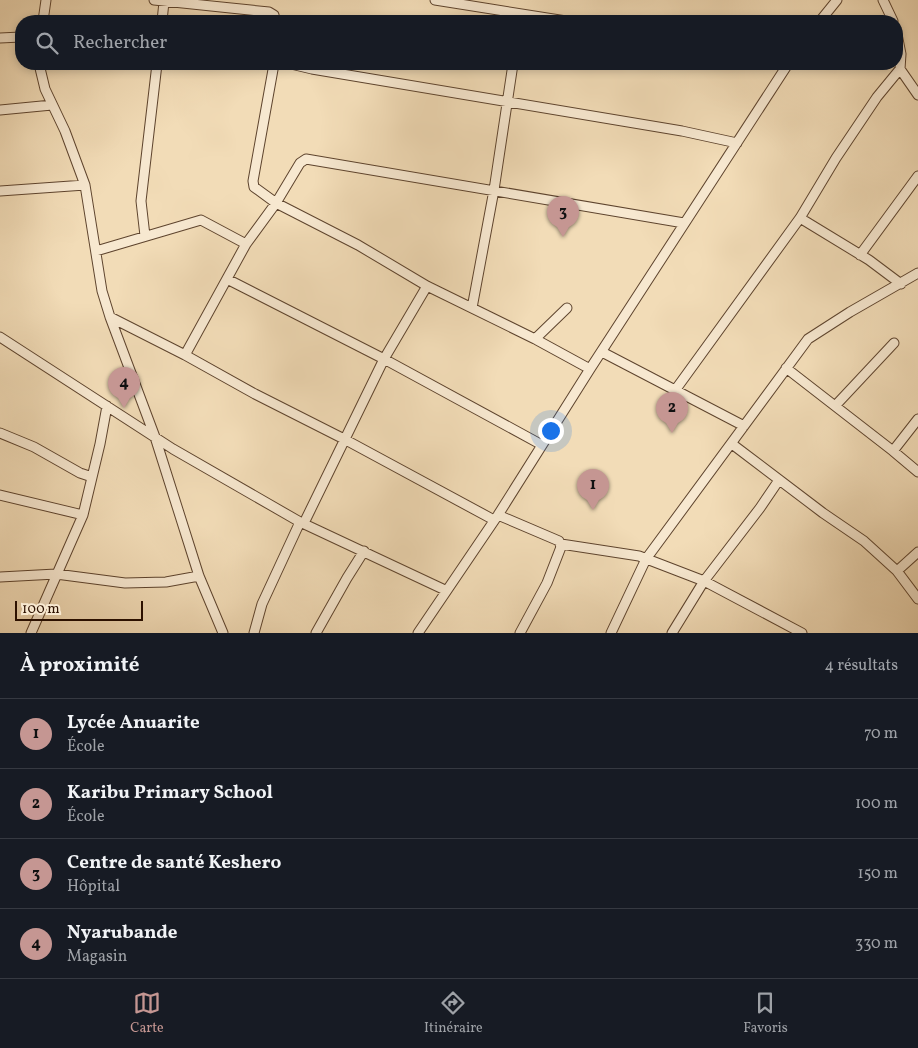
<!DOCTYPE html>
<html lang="fr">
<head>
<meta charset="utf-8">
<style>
	body { margin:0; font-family:Vollkorn,serif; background:#20242c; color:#f1f3f6 }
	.scale { position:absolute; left:15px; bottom:12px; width:128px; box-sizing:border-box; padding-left:5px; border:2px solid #2d1100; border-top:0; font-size:14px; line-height:18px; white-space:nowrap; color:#2d1100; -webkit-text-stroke:4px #f7e8d0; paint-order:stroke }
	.you { position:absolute; left:550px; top:430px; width:18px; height:18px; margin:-12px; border:4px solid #fff; border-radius:50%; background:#1a73e8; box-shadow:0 0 0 8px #1a73e833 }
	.badge { display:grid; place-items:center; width:32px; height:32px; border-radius:50%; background:#c59692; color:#111; font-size:16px; font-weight:700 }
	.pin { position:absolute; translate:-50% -41px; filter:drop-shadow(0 1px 2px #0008) }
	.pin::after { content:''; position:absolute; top:26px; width:18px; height:15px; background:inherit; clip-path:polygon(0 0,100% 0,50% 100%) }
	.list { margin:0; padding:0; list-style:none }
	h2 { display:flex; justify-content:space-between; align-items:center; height:65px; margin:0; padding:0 20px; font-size:21px }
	h2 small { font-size:16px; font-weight:400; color:#9ea1a6 }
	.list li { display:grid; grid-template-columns:32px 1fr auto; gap:15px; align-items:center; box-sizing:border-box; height:70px; padding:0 20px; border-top:1px solid #363941 }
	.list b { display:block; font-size:19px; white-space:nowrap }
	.list p { margin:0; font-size:16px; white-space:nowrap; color:#9ea1a6 }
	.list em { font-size:16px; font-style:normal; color:#9ea1a6 }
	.icon { flex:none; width:28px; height:28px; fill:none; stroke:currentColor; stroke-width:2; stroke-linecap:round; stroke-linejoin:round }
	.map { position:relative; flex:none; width:918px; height:633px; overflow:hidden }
	.search { position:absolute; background:#171b24; box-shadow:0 2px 8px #0003; left:15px; right:15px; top:15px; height:55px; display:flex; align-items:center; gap:12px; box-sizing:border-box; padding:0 18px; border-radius:20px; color:#9ea1a6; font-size:19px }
	.sheet { height:345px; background:#171b24 }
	nav { display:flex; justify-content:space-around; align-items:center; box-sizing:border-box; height:70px; border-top:1px solid #363941; background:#171b24; font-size:14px; color:#9ea1a6 }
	nav a { display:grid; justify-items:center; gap:2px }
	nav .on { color:#c59692 }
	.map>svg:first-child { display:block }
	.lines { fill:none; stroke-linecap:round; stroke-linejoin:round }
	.minor-casing { stroke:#5e442e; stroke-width:11 }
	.minor { stroke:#f7e8d0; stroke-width:9 }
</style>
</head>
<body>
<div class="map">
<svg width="918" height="633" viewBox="0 0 918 633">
	<rect width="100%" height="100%" fill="#f2dcb7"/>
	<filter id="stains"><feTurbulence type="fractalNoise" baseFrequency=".004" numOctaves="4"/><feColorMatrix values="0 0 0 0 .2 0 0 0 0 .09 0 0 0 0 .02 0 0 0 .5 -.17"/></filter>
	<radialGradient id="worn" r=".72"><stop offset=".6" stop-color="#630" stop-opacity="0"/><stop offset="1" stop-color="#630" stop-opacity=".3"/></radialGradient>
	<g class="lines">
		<defs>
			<path id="minor" d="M154,0L269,12L274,15L275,21
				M435,0L566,21
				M883,0L893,21
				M43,21L46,0
				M162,21L164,2
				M820,21L837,0
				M897,34L901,54L900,69L918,95
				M0,38L21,37
				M39,64L45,89L65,131L85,185L102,291L110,317L155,437L199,576L223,633
				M274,64L253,181L254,187L276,203L358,245L427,286L535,339L590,369
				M291,64L312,69L682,131L737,143
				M0,110L52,105
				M0,191L85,185
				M800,218L869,260L901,284
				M145,236L141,201L157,64
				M96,251L201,220L246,244
				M860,255L918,176
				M227,279L384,359L542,445
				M472,308L494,190L513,64
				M110,317L185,355L255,394L344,439L494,520
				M0,337L173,449L300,522L445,590
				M535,339L567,308
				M602,352L744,426
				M185,355L246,244L276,203L300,163L306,159L684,223
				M786,368L893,451L918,472
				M676,389L800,218L836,158L877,97L900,69
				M835,406L894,343
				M0,433L34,447L80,473L92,477
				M732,444L823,513L864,541L897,571L918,599
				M893,451L918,419
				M0,495L83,515
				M498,515L559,541L561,547L547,583L520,633
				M304,523L384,359L427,286
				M561,544L639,556L704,581L802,633
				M897,571L918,552
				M0,577L56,574L125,583L166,582L199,576
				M31,633L83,515L100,444L107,406
				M254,633L262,604L300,522
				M316,633L347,578L364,551
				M418,633L498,515L590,369L788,64
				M611,633L646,559L808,339L850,312L918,273
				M672,633L704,581L760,508L779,480"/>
		</defs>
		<use href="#minor" class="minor-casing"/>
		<use href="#minor" class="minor"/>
	</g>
	<rect width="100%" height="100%" filter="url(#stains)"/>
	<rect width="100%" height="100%" fill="url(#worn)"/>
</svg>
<div class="scale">100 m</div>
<div class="you"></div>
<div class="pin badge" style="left:593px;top:510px">1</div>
<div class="pin badge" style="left:672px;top:433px">2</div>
<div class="pin badge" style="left:563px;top:237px">3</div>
<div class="pin badge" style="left:124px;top:408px">4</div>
<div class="search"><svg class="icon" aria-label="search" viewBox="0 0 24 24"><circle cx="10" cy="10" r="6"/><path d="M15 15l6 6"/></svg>Rechercher</div>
</div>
<section class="sheet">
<h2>À proximité<small>4 résultats</small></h2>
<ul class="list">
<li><span class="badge">1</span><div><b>Lycée Anuarite</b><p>École</p></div><em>70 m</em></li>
<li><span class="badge">2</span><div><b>Karibu Primary School</b><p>École</p></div><em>100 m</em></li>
<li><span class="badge">3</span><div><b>Centre de santé Keshero</b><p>Hôpital</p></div><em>150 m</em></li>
<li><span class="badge">4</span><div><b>Nyarubande</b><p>Magasin</p></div><em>330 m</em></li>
</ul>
</section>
<nav>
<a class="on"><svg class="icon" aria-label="map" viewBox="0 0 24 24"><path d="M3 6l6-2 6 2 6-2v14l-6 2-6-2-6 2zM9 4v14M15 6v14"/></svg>Carte</a>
<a><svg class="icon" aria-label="directions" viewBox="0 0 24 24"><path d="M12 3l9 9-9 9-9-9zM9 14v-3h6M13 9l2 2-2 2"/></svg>Itinéraire</a>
<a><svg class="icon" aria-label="saved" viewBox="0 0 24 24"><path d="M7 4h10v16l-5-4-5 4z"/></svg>Favoris</a>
</nav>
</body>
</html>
